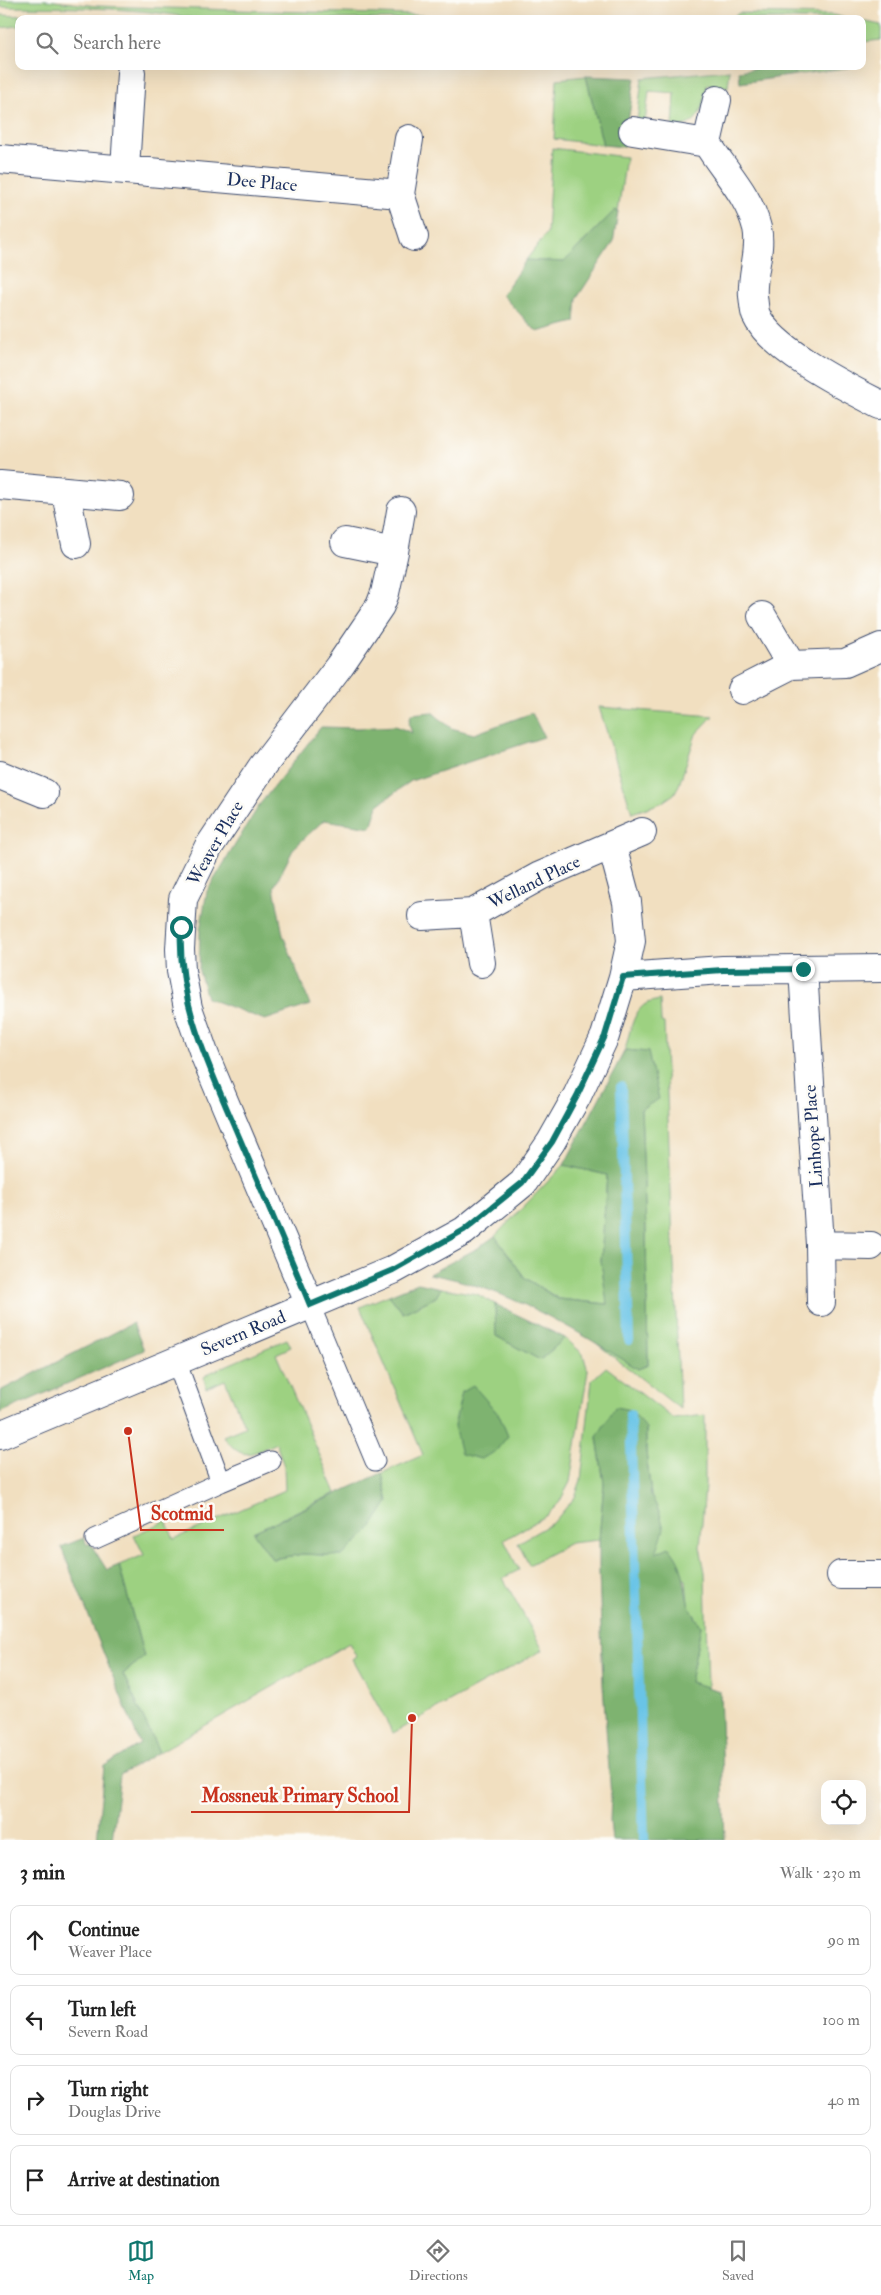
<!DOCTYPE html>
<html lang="en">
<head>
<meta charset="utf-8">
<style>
	body { margin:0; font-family:"IM FELL Double Pica",serif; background:#f6f6f6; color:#222 }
	.controls { position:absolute; right:15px; bottom:15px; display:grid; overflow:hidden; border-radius:10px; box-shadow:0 5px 20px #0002 }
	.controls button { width:45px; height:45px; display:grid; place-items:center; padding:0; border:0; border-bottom:1px solid #e0e0e0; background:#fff; color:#222; font:25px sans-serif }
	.stop { position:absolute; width:15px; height:15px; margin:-11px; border:4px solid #0f766e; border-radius:50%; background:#fff }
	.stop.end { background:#0f766e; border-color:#fff; box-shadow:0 1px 5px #0008 }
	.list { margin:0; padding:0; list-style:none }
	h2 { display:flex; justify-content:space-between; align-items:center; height:65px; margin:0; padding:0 20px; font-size:21px }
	h2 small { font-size:16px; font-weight:400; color:#767676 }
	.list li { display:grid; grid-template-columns:32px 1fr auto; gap:15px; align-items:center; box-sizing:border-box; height:70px; margin:0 10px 10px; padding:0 10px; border:1px solid #e0e0e0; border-radius:10px }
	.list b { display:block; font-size:19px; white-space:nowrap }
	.list p { margin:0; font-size:16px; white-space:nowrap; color:#767676 }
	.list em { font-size:16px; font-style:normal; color:#767676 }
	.icon { flex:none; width:28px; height:28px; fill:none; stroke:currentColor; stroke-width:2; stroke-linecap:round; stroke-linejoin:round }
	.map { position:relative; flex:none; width:881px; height:1840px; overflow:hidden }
	.search { position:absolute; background:#fff; box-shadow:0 5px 20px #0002; left:15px; right:15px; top:15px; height:55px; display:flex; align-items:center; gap:12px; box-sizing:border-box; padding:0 18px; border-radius:10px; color:#767676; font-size:19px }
	.sheet { height:385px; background:#fff }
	nav { display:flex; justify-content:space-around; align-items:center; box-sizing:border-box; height:70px; border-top:1px solid #e0e0e0; background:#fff; font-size:14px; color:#767676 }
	nav a { display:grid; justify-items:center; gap:2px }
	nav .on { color:#0f766e }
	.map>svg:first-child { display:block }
	.green { fill:#9dd181; stroke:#5c8070 }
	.forest { fill:#7eb36f; stroke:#4c7166 }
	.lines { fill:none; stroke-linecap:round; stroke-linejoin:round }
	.stream { stroke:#69c4e7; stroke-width:10 }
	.service-casing { stroke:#3b496d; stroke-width:21 }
	.minor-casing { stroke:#3b496d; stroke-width:30 }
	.service { stroke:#fff; stroke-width:19 }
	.minor { stroke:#fff; stroke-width:28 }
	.route { stroke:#0f766e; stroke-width:6 }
	.labels { text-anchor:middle; stroke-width:5; stroke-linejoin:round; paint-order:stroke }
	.street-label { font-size:18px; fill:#1b2f5e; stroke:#fdfcf7 }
	.leader { fill:none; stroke:#c8321e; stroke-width:2 }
	.callout-dot { fill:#c8321e; stroke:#fdfcf7; stroke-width:2 }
	.callout-label { font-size:19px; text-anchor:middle; font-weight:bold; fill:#c8321e; stroke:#fdfcf7; stroke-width:5; stroke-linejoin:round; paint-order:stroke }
</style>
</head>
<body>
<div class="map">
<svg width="881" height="1840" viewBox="0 0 881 1840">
	<rect width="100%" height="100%" fill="#fdfcf7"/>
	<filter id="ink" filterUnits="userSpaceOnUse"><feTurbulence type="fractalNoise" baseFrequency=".02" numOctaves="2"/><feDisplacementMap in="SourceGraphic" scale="10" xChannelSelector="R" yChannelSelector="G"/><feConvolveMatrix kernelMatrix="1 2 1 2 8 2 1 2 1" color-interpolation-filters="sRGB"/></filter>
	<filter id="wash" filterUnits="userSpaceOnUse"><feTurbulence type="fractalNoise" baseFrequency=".0096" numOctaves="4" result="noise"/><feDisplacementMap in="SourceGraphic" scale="20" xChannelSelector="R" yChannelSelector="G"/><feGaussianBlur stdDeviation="1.12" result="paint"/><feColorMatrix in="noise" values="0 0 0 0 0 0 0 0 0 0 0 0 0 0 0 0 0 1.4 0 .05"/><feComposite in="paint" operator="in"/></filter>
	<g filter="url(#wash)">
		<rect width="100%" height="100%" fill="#f1dfc0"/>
		<path class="green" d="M0,0H46L97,6L446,16L453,19H196C132,6 65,8 0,7Z
			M739,13L833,15L851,19H730Z
			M0,15L96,19H19V26L0,28Z
			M862,21L881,25V40L862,42Z
			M792,66H859L796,75Z
			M730,70L728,87L707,84C703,107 701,127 673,127L675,93L649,91L645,123L637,122L642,78Z
			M586,76L603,145L554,139L557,79Z
			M552,148L626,157L618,212L615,210L564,262L526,260L547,233Z
			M599,707L713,716L696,734L679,785L674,794L661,803L632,813Z
			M660,1000L661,1022L664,1023L680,1409L587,1336L638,1369L648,1365L646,1231L641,1109L648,1052L625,1050C629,1036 632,1014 644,1005C648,1002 655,1001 660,1000Z
			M564,1165L607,1175L601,1261L608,1304L559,1299L525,1278L495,1236Z
			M441,1288L477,1294L495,1304L496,1336L540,1360L565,1338L583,1354L588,1371L570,1482L559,1503L547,1515L504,1540L519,1570L503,1578L543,1650L393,1733L352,1659L356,1656L349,1643L159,1752L123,1674L144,1657L119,1565L144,1555L134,1535L166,1521L174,1539L285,1490L284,1466L276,1443C249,1455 243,1462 223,1436L245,1427L225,1380L206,1388L204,1377L207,1374L287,1339L291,1347L276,1354L336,1493L253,1532L272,1559L303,1554L342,1556L388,1502L382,1473L423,1455L360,1307L389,1295L403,1313L436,1297Z
			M606,1367L674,1419L705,1415V1486L700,1547L705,1572L708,1688L690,1682L701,1626L688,1604L686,1580L656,1554L660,1514L651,1495L646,1452V1428L597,1437L604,1483L599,1540L570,1543L529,1565L518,1543L554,1522L575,1497L581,1480L592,1380Z"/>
		<path class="forest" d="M771,66H792L796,75L740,83L739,71Z
			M586,76L635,78L624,147L603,145Z
			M615,210L618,212L613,243L577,298L575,322L537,332L502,295L526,260L564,262Z
			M432,712L451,728L474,734L532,713L544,737L411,781L378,805L371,827L324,820L294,848L274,887L283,935L310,1005L265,1020L207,998L199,971L200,930L207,891L260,804L321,727L358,728L396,726L412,733L409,724L411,714Z
			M625,1050L648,1052L659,1099L641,1109L646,1231L648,1365L638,1369C575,1329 503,1286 429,1274L478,1248L495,1236L525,1278L558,1299L607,1304L601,1261L607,1175L564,1165Z
			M418,1283L441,1288L436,1297L403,1313L389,1295Z
			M495,1304L565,1338L540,1360L496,1336Z
			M133,1323L144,1350L0,1413V1391Z
			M473,1385L499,1415L508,1436L495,1452L481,1459L461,1454L454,1426L462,1392Z
			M615,1407L631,1410L646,1428V1452L651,1495L660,1514L664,1529L656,1553L669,1547C685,1565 683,1581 688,1602C690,1610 697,1619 701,1626L690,1682L720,1691L725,1840H612L610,1821L611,1797L603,1685L599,1572V1540L604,1483L597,1437Z
			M382,1473L388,1502L369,1531L342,1556L303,1554L272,1559L253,1532Z
			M84,1538L87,1545L90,1543L107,1570L119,1565L144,1657L123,1674L159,1752L120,1775L112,1840H97L104,1766L140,1744L61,1547Z"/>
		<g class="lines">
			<path class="stream" d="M621,1087L629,1340
				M630,1414L644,1840"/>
		</g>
	</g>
	<g filter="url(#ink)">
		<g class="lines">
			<defs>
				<path id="service" d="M310,1305L375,1461
					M176,1361L221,1482
					M95,1539L221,1482L271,1461"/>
				<path id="minor" d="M633,131L707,143C724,171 749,195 757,228C762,250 751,274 753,296C754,302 754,310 756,315C771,350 848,388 881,405
					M409,139L400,194L414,237
					M707,143L717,100
					M0,159L400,194
					M125,169L131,73
					M0,485L120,496
					M66,493L76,544
					M345,542L394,552
					M762,616L791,665
					M742,690L791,665L845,663L881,647
					M0,775L44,793
					M473,913L481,963
					M422,916L473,913L540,876L642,832
					M803,969L820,1245L821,1302
					M623,977L723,970L881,968
					M820,1245L871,1246
					M310,1305L205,1056L188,1008L181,971L180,949L183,899L208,848L262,767L340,665L380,606L385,593L394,552L401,511
					M0,1435L393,1270L464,1231L523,1183L551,1142L577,1096L605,1036L623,977L631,941L627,902L612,846
					M841,1575H881"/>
			</defs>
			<use href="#service" class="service-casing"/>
			<use href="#minor" class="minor-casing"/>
			<use href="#service" class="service"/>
			<use href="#minor" class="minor"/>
		</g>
	</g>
	<g class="lines" filter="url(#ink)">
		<path class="route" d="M181,927C177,1004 210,1068 239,1137C263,1193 287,1249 310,1305L393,1270L464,1230L522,1183L552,1142L577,1096L605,1036L623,977L723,970L803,969"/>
	</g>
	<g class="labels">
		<g class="street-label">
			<text transform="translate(262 182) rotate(5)" y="6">Dee Place</text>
			<text transform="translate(215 843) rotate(-60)" y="6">Weaver Place</text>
			<text transform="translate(534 882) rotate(-26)" y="6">Welland Place</text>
			<text transform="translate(813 1136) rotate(-94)" y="6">Linhope Place</text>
			<text transform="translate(243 1333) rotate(-23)" y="6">Severn Road</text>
		</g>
	</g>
	<path class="leader" d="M128 1431L141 1530H224M412 1718L409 1812H191"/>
	<g class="callout-dot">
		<circle cx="128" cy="1431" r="5"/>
		<circle cx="412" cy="1718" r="5"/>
	</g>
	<g class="callout-label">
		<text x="182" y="1520">Scotmid</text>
		<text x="300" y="1802">Mossneuk Primary School</text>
	</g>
</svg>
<div class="controls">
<button><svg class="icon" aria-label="locate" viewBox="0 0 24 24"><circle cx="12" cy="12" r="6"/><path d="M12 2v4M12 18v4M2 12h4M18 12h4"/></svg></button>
</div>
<div class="stop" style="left:181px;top:927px"></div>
<div class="stop end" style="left:803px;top:969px"></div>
<div class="search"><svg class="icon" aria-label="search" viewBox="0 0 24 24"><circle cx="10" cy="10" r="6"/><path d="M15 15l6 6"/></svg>Search here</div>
</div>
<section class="sheet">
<h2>3 min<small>Walk · 230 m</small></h2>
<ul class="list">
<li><svg class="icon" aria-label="ahead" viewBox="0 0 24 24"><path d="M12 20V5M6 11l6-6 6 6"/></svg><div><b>Continue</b><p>Weaver Place</p></div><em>90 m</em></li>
<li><svg class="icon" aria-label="left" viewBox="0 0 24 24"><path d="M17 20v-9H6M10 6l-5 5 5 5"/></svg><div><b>Turn left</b><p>Severn Road</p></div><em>100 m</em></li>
<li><svg class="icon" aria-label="right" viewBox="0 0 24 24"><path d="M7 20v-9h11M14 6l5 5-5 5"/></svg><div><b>Turn right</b><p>Douglas Drive</p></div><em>40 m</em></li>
<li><svg class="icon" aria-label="arrive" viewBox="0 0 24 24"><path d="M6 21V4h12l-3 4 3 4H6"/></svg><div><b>Arrive at destination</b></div></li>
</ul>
</section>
<nav>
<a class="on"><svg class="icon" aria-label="map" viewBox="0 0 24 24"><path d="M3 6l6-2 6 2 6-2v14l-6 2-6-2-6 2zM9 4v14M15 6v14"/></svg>Map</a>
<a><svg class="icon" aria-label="directions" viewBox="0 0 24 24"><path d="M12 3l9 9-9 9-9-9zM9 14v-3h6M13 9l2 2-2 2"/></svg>Directions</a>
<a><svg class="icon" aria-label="saved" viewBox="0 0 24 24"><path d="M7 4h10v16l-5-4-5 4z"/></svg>Saved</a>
</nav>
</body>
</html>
